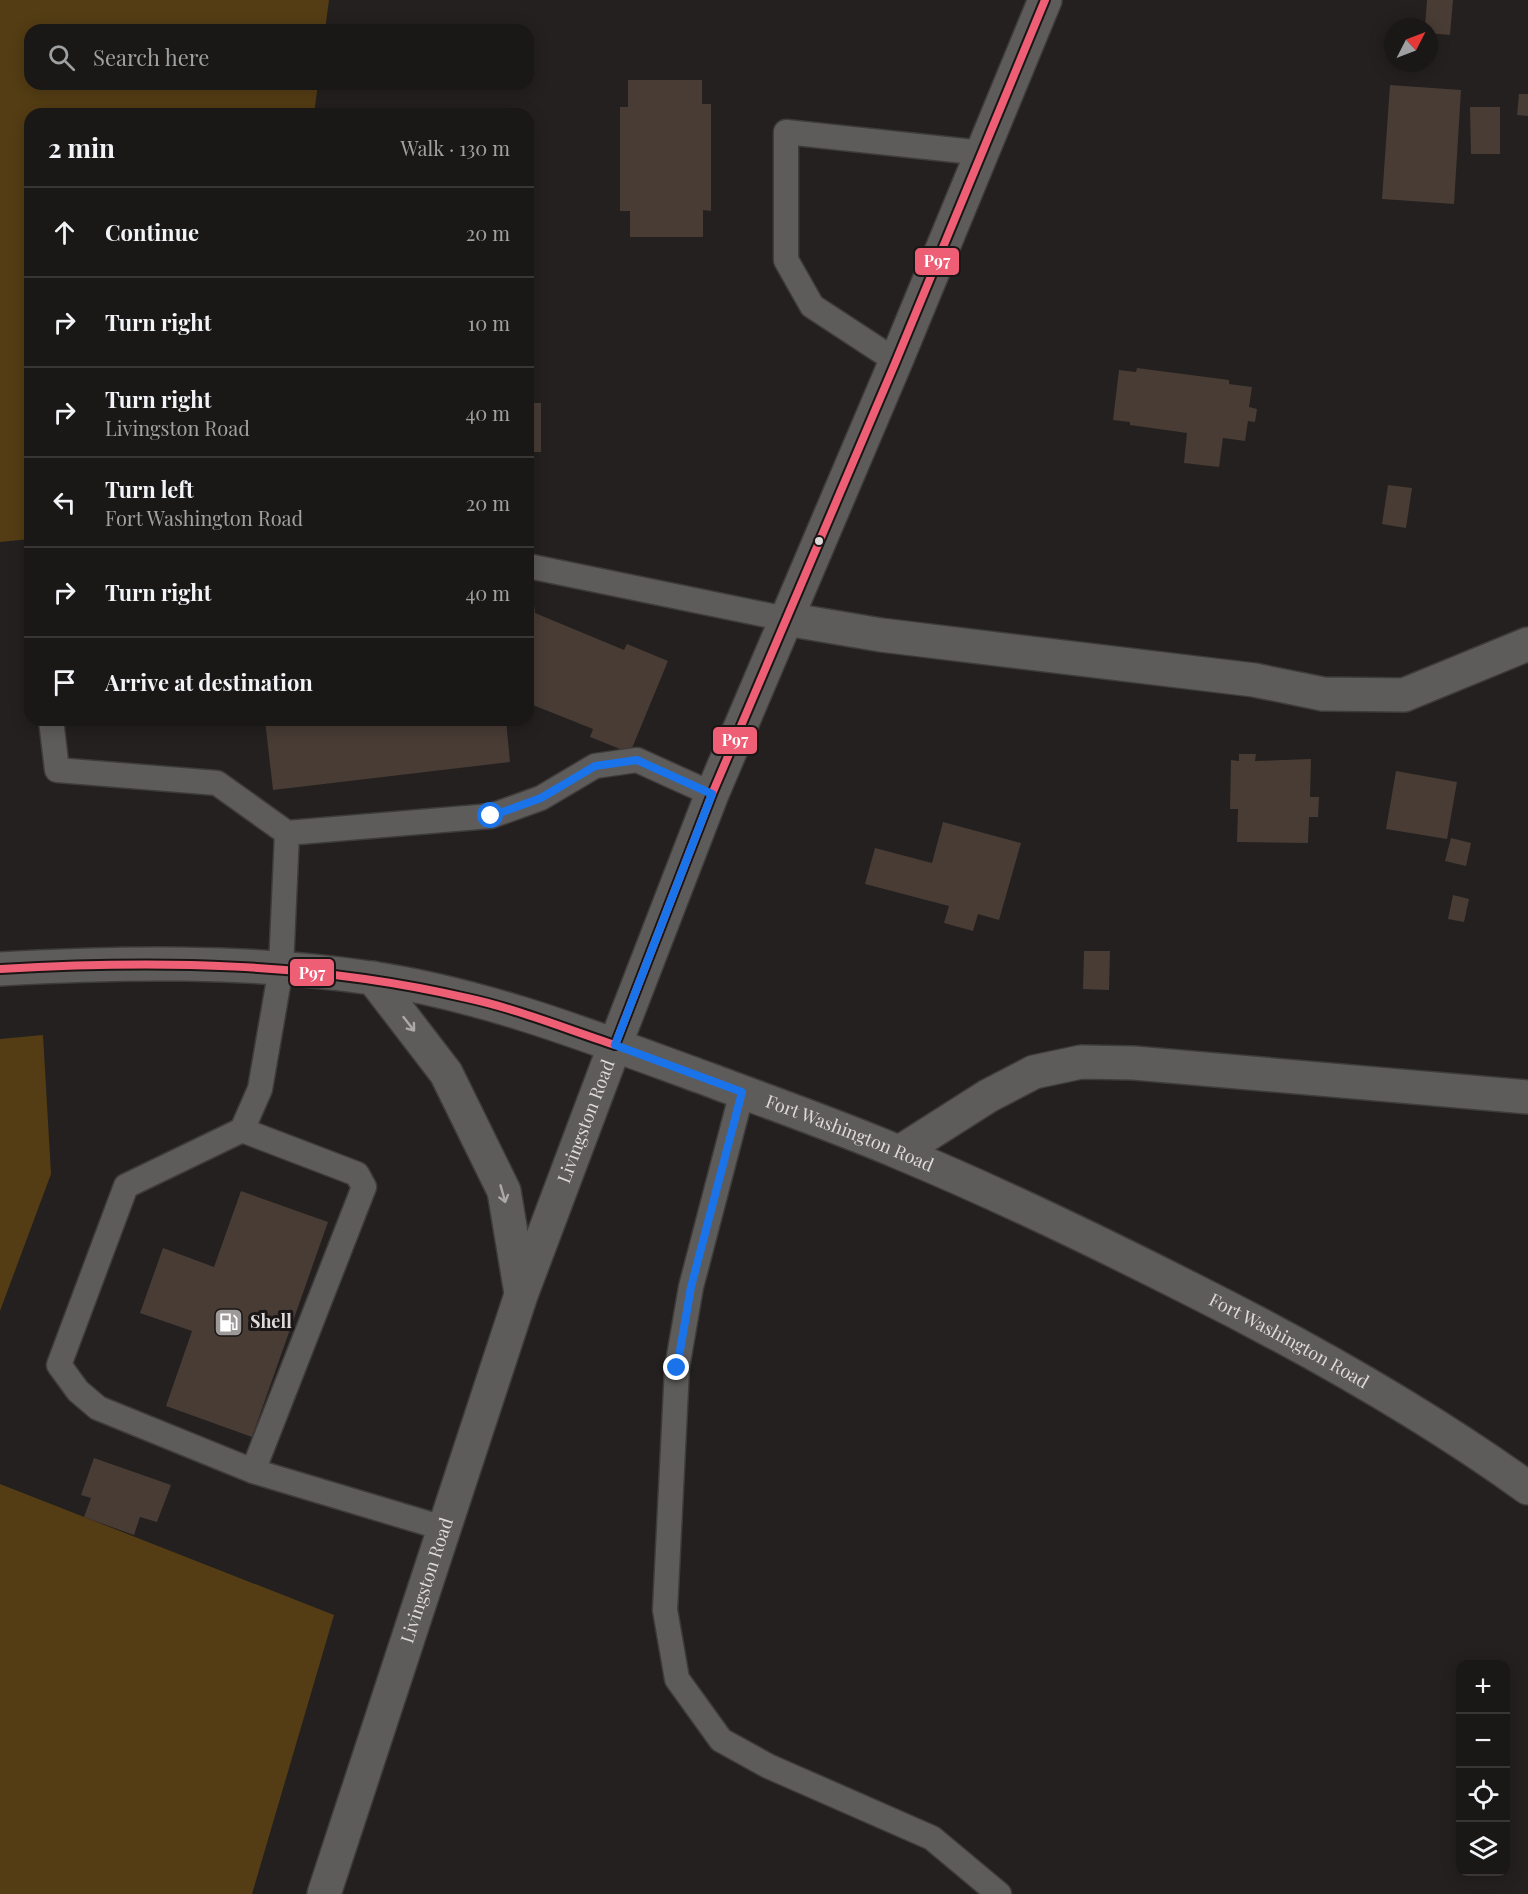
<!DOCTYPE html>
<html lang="en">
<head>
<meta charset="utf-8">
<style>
	body { margin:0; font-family:"Playfair Display",serif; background:#272524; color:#f1f3f6 }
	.controls { position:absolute; right:18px; bottom:18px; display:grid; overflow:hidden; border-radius:12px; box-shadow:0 3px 15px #0003 }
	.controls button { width:54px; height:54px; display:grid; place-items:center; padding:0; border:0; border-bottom:2px solid #383736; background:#1a1817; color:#f1f3f6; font:30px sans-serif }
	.compass { position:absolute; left:1384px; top:18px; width:54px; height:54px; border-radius:50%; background:#1a1817; box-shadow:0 3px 15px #0003; rotate:48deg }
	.stop { position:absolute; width:18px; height:18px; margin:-14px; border:4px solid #1a73e8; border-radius:50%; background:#fff }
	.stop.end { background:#1a73e8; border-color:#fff; box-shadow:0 2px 6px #0008 }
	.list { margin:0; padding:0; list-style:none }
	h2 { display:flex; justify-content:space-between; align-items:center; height:78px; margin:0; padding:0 24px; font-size:26px }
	h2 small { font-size:20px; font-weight:400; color:#9fa0a1 }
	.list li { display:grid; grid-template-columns:39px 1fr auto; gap:18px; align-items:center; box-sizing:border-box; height:90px; padding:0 24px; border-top:2px solid #383736 }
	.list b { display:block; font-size:22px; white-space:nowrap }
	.list p { margin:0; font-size:20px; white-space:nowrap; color:#9fa0a1 }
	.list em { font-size:20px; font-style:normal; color:#9fa0a1 }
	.icon { flex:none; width:33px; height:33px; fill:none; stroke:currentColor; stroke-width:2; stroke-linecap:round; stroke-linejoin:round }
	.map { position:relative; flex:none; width:1528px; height:1894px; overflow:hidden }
	.search { position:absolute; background:#1a1817; box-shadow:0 3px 15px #0003; left:24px; top:24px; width:510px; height:66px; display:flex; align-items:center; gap:15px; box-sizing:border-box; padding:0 21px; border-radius:18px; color:#9fa0a1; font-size:22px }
	.panel { position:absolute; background:#1a1817; box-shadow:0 3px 15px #0003; left:24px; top:108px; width:510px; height:618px; border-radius:18px }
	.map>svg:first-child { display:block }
	.green { fill:#543d14 }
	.building { fill:#483c35 }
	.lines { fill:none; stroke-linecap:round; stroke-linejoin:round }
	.service-casing { stroke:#3e3c3b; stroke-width:27 }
	.minor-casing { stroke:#3e3c3b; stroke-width:36 }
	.secondary-casing { stroke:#3e3c3b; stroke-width:36 }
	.service { stroke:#5e5c5a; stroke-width:24 }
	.minor { stroke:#5e5c5a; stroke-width:33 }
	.secondary { stroke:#5e5c5a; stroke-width:33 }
	.bus-1-casing { stroke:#1a1615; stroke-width:12 }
	.bus-1 { stroke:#ee5e75; stroke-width:8 }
	.oneway { stroke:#aba8a7 }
	.route { stroke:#1a73e8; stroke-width:8 }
	.bus-dot { fill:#dedada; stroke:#1a1615; stroke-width:2 }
	.labels { text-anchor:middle; stroke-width:6; stroke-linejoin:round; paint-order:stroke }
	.street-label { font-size:18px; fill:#dedada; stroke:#1a1615 }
	.poi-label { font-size:18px; font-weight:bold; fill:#dedada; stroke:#1a1615; text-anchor:start }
	.line-badge { stroke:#1a1615; stroke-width:2 }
	.badge-label { font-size:16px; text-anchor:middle; font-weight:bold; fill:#fff }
</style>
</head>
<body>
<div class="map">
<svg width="1528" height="1894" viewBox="0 0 1528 1894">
	<rect width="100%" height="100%" fill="#23201f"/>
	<path class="green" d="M0,0H329L325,30H30V84H318L314,114H30V539L0,542Z
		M43,1035L51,1174L0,1311V1039Z
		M0,1484L334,1615L252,1894H0Z"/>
	<path class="building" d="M1427,0H1453L1450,35L1429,33V27H1425Z
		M628,80H702V104H711V211L703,210V237H630V211H620V107H628Z
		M1390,85L1461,90L1454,204L1382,199Z
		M1519,94H1528V116L1517,115Z
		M1470,107H1500V154H1471Z
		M1137,368L1229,380V384L1252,387L1249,407L1257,409L1255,422L1248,421L1245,441L1223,438L1219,467L1184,463L1187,433L1130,425V422L1113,420L1119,370L1136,372Z
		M528,403H541V452H528Z
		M1388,485L1412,488L1406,528L1382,524Z
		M533,596L535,613L624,650L627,644L668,661L630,753L590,737L593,729L528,703V597Z
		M265,720H506L510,762L273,790Z
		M1239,754H1256L1255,761L1311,759L1310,797H1319L1318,817H1309L1308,843L1237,842L1238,809H1230L1231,760L1239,761Z
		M1396,771L1457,782L1447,839L1386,829Z
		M943,822L1021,843L999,920L978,914L973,931L944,923L949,906L865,884L875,848L932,863Z
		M1451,838L1471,843L1466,866L1445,861Z
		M1453,895L1469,899L1464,922L1448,919Z
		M1084,951H1110L1109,990L1083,989Z
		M241,1191L328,1222L252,1437L166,1406L192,1331L140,1313L163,1248L214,1267Z
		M94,1458L171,1485L157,1522L140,1517L134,1535L84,1517L91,1498L81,1495Z"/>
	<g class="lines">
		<defs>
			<path id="service" d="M896,361L812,306L786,260V132L983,153
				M528,566L786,619
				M51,720L57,770L217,783L287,833L491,816L541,798L595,766L637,760L712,794
				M742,1092L691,1287L677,1368L665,1610L677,1679L721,1740L768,1766L932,1838L999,1894
				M242,1130L357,1174L364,1187L253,1471L443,1528
				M253,1471L98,1408L78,1391L59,1365L126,1186L242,1130L260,1089L281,968L287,833"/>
			<path id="minor" d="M786,619L881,635L1254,680L1323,694L1404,695L1528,644
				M900,1152L988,1096L1034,1072L1081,1062L1134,1063L1528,1097"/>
			<g id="secondary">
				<path id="s1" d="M0,969C123,962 248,960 371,978C488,995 600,1040 710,1080C774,1104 840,1127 903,1154C999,1194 1094,1240 1187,1287C1305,1346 1421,1411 1528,1488"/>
				<path d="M373,978L446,1073L504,1191L521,1293"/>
				<path id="s2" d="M324,1894L521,1295L615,1045L712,794L896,361L1045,0"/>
			</g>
		</defs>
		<use href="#service" class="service-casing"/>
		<use href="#minor" class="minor-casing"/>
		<use href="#secondary" class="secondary-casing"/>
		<use href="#service" class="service"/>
		<use href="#minor" class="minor"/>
		<use href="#secondary" class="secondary"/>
		<defs>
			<path id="bus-1" d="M0,969C157,960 313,962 467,998C518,1009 566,1029 615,1045
				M615,1045L712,794L896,361L1045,0"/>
		</defs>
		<use href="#bus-1" class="bus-1-casing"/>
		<use href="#bus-1" class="bus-1"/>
	</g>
	<defs><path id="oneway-shaft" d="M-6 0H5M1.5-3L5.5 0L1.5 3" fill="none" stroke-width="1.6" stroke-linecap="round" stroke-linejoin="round" transform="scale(1.5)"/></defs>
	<g class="oneway">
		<use href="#oneway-shaft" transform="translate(409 1024) rotate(52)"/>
		<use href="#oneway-shaft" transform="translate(503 1194) rotate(74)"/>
	</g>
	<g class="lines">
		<path class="route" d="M491,816L541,798L595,766L637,760L712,794L615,1045L742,1092L691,1287L677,1368"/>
	</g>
	<defs>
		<symbol id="fuel-square" viewBox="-11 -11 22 22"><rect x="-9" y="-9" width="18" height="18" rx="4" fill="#9d9999" stroke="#1a1615"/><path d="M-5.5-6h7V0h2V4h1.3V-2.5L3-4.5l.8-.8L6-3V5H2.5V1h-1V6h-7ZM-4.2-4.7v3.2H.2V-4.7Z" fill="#fff"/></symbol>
	</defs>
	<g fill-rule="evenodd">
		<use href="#fuel-square" x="212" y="1306" width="33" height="33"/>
	</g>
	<circle class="bus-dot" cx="819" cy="541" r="5"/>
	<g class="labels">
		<g class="street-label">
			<text dy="6" stroke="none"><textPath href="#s2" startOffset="816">Livingston Road</textPath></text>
			<text dy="6" stroke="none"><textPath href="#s1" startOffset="876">Fort Washington Road</textPath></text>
			<text dy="6" stroke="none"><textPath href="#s1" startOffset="1362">Fort Washington Road</textPath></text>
			<text dy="6" stroke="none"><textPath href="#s2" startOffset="330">Livingston Road</textPath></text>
		</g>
		<g class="poi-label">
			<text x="250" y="1328">Shell</text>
		</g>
	</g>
	<g class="line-badge">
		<rect x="914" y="247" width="46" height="29" rx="6" fill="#ee5e75"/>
		<rect x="712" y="726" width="46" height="29" rx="6" fill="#ee5e75"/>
		<rect x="289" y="958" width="46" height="29" rx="6" fill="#ee5e75"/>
	</g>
	<g class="badge-label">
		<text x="937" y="267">P97</text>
		<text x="735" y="746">P97</text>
		<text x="312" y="979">P97</text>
	</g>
</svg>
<div class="controls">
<button>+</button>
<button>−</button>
<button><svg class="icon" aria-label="locate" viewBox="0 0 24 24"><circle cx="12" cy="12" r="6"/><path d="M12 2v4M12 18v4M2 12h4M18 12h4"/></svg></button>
<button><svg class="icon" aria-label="layers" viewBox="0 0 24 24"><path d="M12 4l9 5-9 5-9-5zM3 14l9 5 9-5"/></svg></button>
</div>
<svg class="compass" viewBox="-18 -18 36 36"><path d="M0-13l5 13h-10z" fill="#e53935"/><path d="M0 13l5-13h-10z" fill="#9fa0a1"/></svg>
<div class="stop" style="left:491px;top:816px"></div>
<div class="stop end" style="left:677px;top:1368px"></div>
<div class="search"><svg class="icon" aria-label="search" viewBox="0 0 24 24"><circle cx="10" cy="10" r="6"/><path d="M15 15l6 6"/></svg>Search here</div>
<section class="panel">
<h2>2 min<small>Walk · 130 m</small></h2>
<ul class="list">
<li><svg class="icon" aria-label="ahead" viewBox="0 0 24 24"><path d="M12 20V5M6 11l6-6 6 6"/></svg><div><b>Continue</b></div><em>20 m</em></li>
<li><svg class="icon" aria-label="right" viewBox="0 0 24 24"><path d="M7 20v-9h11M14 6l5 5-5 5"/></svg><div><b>Turn right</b></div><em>10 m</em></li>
<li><svg class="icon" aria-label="right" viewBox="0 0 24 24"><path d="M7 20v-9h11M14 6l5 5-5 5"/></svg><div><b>Turn right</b><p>Livingston Road</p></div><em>40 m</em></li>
<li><svg class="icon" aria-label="left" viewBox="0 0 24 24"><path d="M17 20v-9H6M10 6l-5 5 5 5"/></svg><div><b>Turn left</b><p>Fort Washington Road</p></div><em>20 m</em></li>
<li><svg class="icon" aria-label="right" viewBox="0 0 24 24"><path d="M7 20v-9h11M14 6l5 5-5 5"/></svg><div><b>Turn right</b></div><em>40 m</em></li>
<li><svg class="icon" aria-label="arrive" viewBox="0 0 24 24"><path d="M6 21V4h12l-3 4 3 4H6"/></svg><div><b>Arrive at destination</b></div></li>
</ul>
</section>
</div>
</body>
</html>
